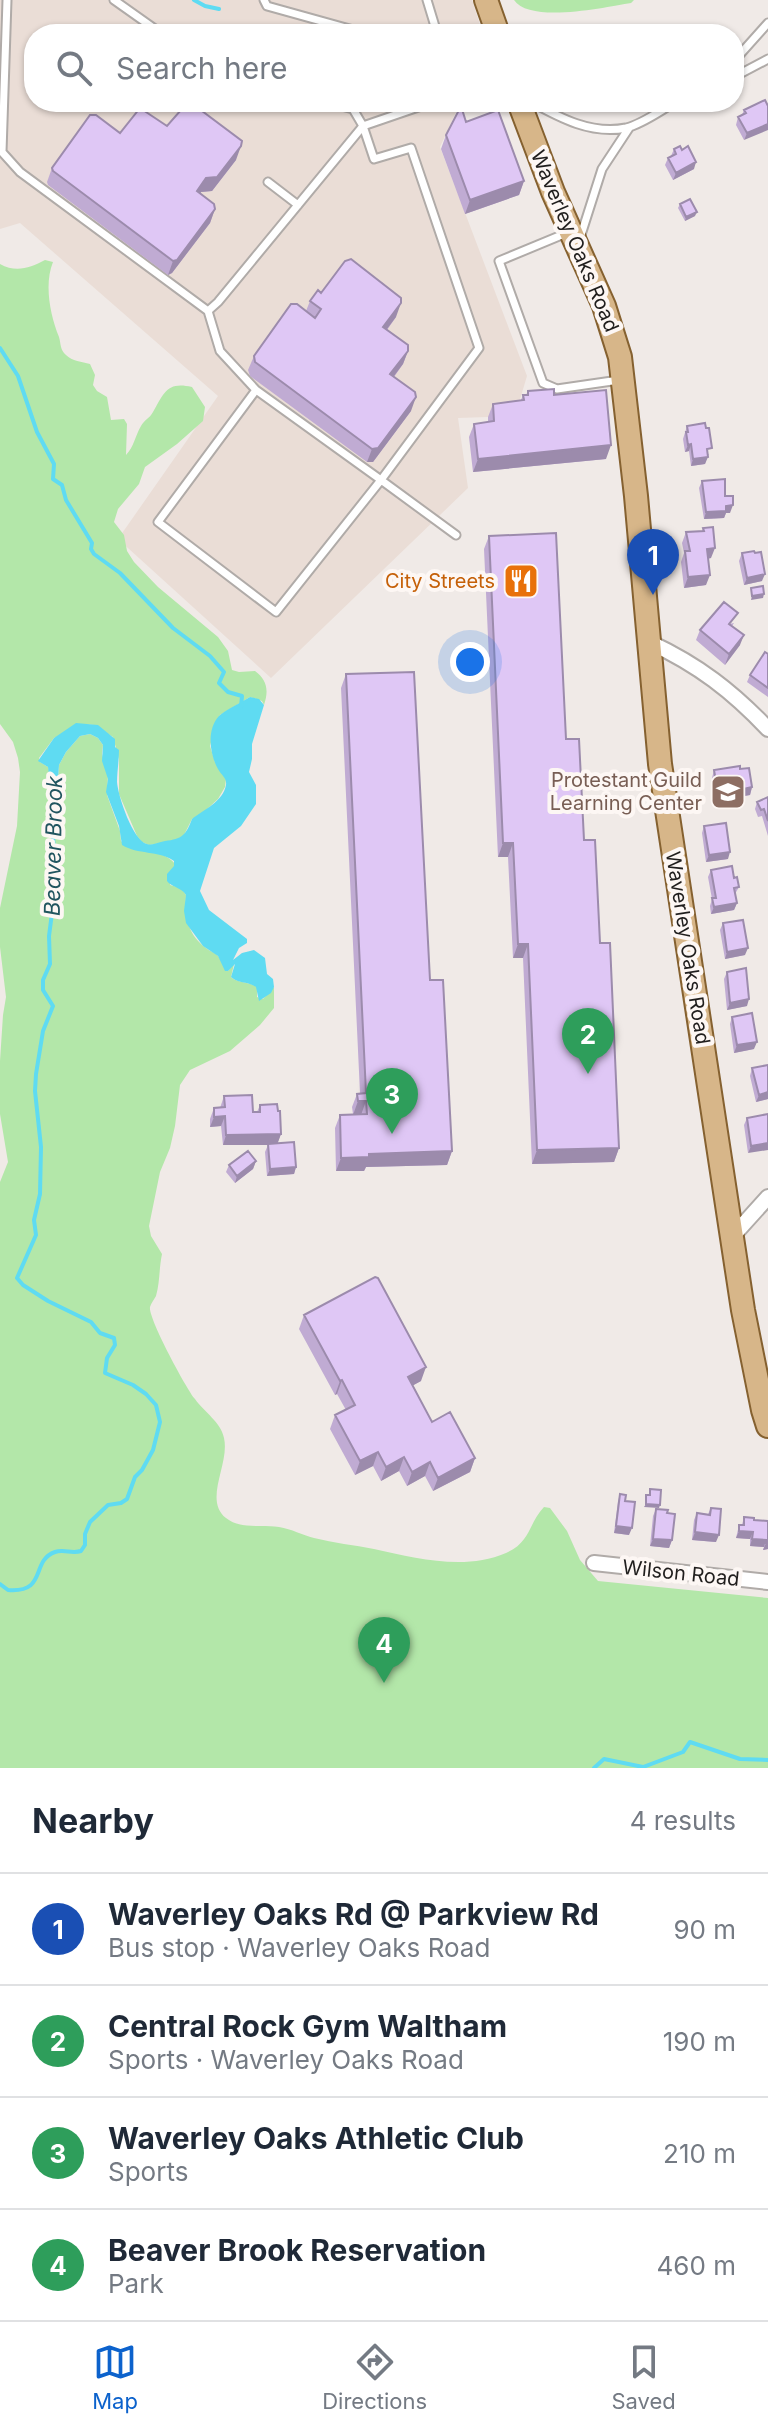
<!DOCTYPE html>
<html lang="en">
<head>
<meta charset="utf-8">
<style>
	body { margin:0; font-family:Inter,sans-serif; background:#f2f2f3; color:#1f2937 }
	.you { position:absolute; left:470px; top:662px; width:28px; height:28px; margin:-20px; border:6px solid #fff; border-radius:50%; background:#1a73e8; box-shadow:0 0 0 12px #1a73e833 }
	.badge { display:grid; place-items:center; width:52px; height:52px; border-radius:50%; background:#0c62cc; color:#fff; font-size:26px; font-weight:700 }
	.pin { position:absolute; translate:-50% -66px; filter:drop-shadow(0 2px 4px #0008) }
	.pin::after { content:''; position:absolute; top:42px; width:28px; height:24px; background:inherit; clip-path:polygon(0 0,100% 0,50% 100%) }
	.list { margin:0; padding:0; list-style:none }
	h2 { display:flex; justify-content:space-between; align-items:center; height:104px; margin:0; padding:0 32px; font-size:34px }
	h2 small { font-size:26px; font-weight:400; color:#747a83 }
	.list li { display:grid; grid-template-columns:52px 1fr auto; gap:24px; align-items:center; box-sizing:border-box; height:112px; padding:0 32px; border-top:2px solid #e0e1e3 }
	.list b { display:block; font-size:30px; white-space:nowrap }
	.list p { margin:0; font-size:26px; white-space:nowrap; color:#747a83 }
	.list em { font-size:26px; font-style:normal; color:#747a83 }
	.icon { flex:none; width:44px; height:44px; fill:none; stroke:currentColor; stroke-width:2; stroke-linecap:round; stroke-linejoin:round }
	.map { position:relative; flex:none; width:768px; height:1768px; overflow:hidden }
	.search { position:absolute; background:#fff; box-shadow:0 2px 6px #0004; left:24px; right:24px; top:24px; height:88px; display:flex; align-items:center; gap:20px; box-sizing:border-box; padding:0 28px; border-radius:32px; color:#747a83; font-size:30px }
	.sheet { height:552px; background:#fff }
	nav { display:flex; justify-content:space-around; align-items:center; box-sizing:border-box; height:112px; border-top:2px solid #e0e1e3; background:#fff; font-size:22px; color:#747a83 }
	nav a { display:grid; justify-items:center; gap:4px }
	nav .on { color:#0c62cc }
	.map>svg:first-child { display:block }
	.built { fill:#eaddd6 }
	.green { fill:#b3e7a9 }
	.water { fill:#5fdbf2 }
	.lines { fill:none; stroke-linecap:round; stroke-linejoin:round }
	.stream { stroke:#5fdbf2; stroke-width:4 }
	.lane-casing { stroke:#b0aba8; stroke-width:11 }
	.street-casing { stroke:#b0aba8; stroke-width:18 }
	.primary-casing { stroke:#856130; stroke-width:26 }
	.lane { stroke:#fff; stroke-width:7 }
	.street { stroke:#fff; stroke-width:14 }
	.primary { stroke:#d7b689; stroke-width:22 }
	.wall { fill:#c0abd3 }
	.shaded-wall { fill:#9c8bac }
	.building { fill:#dfc7f5; stroke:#9c8bac; stroke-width:2 }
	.labels { text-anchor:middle; stroke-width:8; stroke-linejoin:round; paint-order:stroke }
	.street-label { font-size:20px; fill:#201e1d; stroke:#fdf7f4 }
	.food-label { font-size:20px; fill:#c56008; stroke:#fdf7f4; text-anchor:end }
	.education-label { font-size:20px; fill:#785e54; stroke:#fdf7f4; text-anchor:end }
	.water-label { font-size:22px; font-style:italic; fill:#20555f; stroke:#fdf7f4 }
</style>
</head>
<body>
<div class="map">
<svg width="768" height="1768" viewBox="0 0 768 1768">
	<rect width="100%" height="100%" fill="#f0eae7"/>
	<path class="built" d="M0,0H472L483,34H34V102H474L458,108L440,147L527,376L515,416L458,418L468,488L271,678L118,539L218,396L20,223L0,229Z"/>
	<path class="green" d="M514,0H634L631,3C606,7 530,24 514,0Z
		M45,260L53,262C44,284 50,315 59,337C61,344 60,350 66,355C72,361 82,362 90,364L95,375L93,385L97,391L107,397L111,420L124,419L127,424L126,455C134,447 135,436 141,426C144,420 150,418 153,412C164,393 167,381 192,387L205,407L203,421L177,444L145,467L139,484L118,509L114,522L124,535L127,551L134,562L158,587L218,637L228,651L232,670L239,672L255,671C267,680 269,690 264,705L262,701L250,697L220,715L217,721L210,746L215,762L226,779L225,787L218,799L204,812L192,819L183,837L174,841L149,845L142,842L137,836L119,794V759L113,737L94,725L84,724L54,738L39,758L40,762L48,767L53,783L55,782L58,779L59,765L66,752L80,736L90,734L98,738L103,745L102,754L108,775L107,795L120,831L121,841C136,855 162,847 175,864L170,885L181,888L186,895C185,915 187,934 206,948C209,951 214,952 217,955C223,961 222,967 228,971L234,964L231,977C239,984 248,981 257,987V997L263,999L274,987V1008L260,1025L230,1051L190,1070L180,1085L175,1126L170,1148L160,1172L149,1226L151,1236L162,1254C159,1268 160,1282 156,1296C154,1300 151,1303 150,1307C148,1318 186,1388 195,1399C204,1412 221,1422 224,1438C230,1464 203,1500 226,1518C241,1530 262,1524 279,1527C292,1529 302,1535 314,1538C334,1543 354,1545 374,1549C416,1558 464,1571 506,1553C531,1542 528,1524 544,1507L550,1508L567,1531L580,1560L598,1581L768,1598V1768H0V1182L8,1162L0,1114V1061L3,1015L6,997L0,947V908L17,826L20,772L18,758L13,742L0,724V264C16,273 30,268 45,260Z"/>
	<path class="water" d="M250,697L259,699L264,705L252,744V759L249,772L256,785V804L241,826L214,848L200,891L209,910L247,939V943L239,948L233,960L242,953L254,950L265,958L267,974L273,979L274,987L271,993L259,1001L256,987C248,981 239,984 231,977L235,964L228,971H225L218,956L203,946L186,923L184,911L186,895C181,887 171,887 167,881V874L174,866V861C158,850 138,855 122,845L119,826L106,792L108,779L102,761L103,745L98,738L90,734L80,736L66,752L59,765L58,779L55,782H50L48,767L38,761L54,738L76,723L98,725L115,739V747L119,750C119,761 117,772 117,782C118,796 133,841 147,844C153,846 158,842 165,841C182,839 186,835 192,819C203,810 223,802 226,785C227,778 222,776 218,769C210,755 206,730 219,716C225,710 242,702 250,697Z"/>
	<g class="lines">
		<path class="stream" d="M194,0L205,6L219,9
			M0,348L18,376L37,432L54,464L53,479L62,485L66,500L92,543L91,549L94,554L120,573L173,628L210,656L224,672L219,683L228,692L242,696L241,707
			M0,1584L8,1590C48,1593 30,1561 55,1552C64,1549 72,1554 81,1551L85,1545V1534L90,1522L108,1505L121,1503L127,1499L135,1477L142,1470L153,1450L160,1422L156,1405L146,1394L133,1385L105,1373L107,1358L115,1345L114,1338L100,1333L91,1322L48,1301L23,1285L17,1278L36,1235L34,1220L40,1194L41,1147L35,1091L36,1074L43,1031L53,1006L43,990V980L50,964L49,936L52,913L50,898L55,863L53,837L55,822L53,804L55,779
			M594,1768L604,1759L643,1767L683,1752L690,1742L740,1759L768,1760"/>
		<defs>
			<path id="lane" d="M7,0L2,152L20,172L208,311L218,302L363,126L433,102
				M114,0L162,34
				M264,0L267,6L357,31L437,33L427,0
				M734,61L768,23
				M734,77L768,59
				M326,102L353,109L363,126L374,159L411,148L479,348L381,480L456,535
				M531,102C560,118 592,135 626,128C643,124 661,110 676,102
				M268,182L298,205
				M569,232L499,261L543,383L557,389L619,380
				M580,238L602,169L629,128
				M208,311L220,351L256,390L158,522L276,612L381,480L256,390"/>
			<path id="street" d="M651,643C698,665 732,691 768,729
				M731,1238L768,1197
				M594,1563L768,1582"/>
			<path id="primary" d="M486,0L498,34
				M519,102L553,192L604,306L620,357L636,496L660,764L743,1310L763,1410L768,1426"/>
		</defs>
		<use href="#lane" class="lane-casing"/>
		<use href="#street" class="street-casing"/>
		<use href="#primary" class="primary-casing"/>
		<use href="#lane" class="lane"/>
		<use href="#street" class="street"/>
		<use href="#primary" class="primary"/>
	</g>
	<path class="wall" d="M765,100L744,140L736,125L738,117L742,115L744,110Z
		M466,122L524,181L519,195L465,214L441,149L446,135Z
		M167,126L236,160L212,191L201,192L200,194L215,209L210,223L172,273L168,275L48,185L47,182L52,168L120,133Z
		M674,149L694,169L673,180L665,165L668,158L671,156Z
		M680,204L695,216L685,221L678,208Z
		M321,293L396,317L387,330L408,351L403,364L394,377L411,411L373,462H367L250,376L248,370L254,356L306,311L310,301Z
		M528,391L554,395L606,459L473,472L469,437L474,424L488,422V417L493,404L521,400L523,395H526Z
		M687,426L709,455H707L705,464L691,466L689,451L685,452L683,439Z
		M702,481L725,496L730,513H726L724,518L704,519L699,488Z
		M703,528L711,558L708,559L706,585L684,588L681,562L684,553L682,543L686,532L702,531Z
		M489,536L566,739L584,840L600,943L619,1148L614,1162L532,1164L523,958H513L508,857H498L484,549Z
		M742,553L762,581L744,585L739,561Z
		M734,623L732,626L740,645L725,665L696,640L700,630Z
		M768,654V697L747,682L750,675Z
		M346,674L430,980L452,1151L447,1165L366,1167L364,1171H336L335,1128L340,1115L353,1114L352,1107L357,1094L360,1093L341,688Z
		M740,769L752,787L750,795L738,797L737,799L724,801V799L715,800L712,778L714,770Z
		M768,797V836L762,816L758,817L755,809L757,802Z
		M704,826L728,859L706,862L702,833Z
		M711,870L734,878L739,887L735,894L737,903L734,910L711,914L710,906L712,899L708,877Z
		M723,923L745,955L725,959L720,930Z
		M727,972L747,1006L727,1010L724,979Z
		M732,1017L754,1049L734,1053L730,1024Z
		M768,1065V1099L756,1102L750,1076L752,1068Z
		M224,1096L253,1112H257L260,1105L281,1134L277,1144L296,1167L294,1174L267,1176L265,1152L268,1145H223L221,1126L210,1127V1119L214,1108H220Z
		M768,1114L748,1153L744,1125L747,1118Z
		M256,1161L253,1169L235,1183L226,1172L229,1165Z
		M304,1315L421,1381L413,1385L432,1422L475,1458L470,1472L433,1491L425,1476L407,1486L399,1471L381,1481L373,1466L355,1475L330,1429L335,1415L346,1410L337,1394L335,1395L299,1329Z
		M620,1494L625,1501L629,1535L614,1533L618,1501Z
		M711,1508L716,1542L692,1540L694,1520L697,1513L708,1514Z
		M656,1509L667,1513L672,1540L669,1548L650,1546L653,1516Z
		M744,1517L754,1520L768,1521V1549L763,1550L764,1547L750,1546V1539L736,1538L739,1525H742Z"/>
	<path class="shaded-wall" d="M768,124V130L744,140L747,133Z
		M241,146L236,160L212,191L201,192L192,205L197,191L206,178Z
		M696,162L694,169L673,180L676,173Z
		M524,181L519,195L465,214L470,200Z
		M215,209L210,223L172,273L168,275L173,261Z
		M697,212L695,216L685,221L686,217Z
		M401,303L396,317L378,341L383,327Z
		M408,351L403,364L385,388L390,374Z
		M416,397L411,411L373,462H367L372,449Z
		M691,444L689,451L685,452L688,445Z
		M611,445L606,459L473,472L478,459Z
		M708,457L705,464L691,466L693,459Z
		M733,505L730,513H726L724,518L704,519L706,512L726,506Z
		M715,548L711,558L703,559L707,549Z
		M765,574L762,581L744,585L747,578Z
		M710,575L706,585L684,588L688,577Z
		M764,594L763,598L751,600L752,596Z
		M744,635L740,645L725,665L729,654Z
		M752,787L750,795L738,797L737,799L724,801L727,794L739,790Z
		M726,792L724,799L715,800L718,793Z
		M503,843H513L508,857H498Z
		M730,852L728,859L706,862L709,855Z
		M737,903L734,910L711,914L714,907Z
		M518,944H528L523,958H513Z
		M748,948L745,955L725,959L727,952Z
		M749,999L747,1006L727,1010L730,1003Z
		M757,1042L754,1049L734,1053L737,1045Z
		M768,1092V1099L756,1102L759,1095Z
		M358,1101H366L361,1115H353Z
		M225,1116L221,1126L210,1127L214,1117Z
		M281,1134L277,1145H223L226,1135Z
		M768,1143V1150L748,1153L751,1146Z
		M619,1148L614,1162L532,1164L537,1150Z
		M452,1151L447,1165L366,1167L364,1171H336L341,1158L369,1154Z
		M256,1161L253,1169L235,1183L237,1176Z
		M296,1167L294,1174L267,1176L270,1169Z
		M426,1367L421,1381L403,1391L408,1377Z
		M342,1380L337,1394L335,1395L340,1381Z
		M378,1452L373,1466L355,1475L360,1461Z
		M404,1457L399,1471L381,1481L386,1467Z
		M475,1458L470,1472L433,1491L438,1478Z
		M430,1462L425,1476L407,1486L412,1472Z
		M646,1504L660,1505L659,1508L644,1507Z
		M616,1526L632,1528L629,1535L614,1533Z
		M739,1531L753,1532L750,1539L736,1538Z
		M695,1532L719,1535L716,1542L692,1540Z
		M653,1539L672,1540L669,1548L650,1546Z
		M752,1539L766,1540L764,1547L750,1546Z
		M766,1543H768V1549L763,1550Z"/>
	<path class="building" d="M765,100L768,106V124L747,133L738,117L746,113L744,110Z
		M188,102H190L242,141L241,146L217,177L206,178L197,191L214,204L215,209L177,260L173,261L53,171L52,168L90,115H96L120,133L140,108L167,126Z
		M461,106L466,122L498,110L524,181L470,200L446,135Z
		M680,146L682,150L688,146L696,162L676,173L668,158L676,154L674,149Z
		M690,199L697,212L686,217L680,204Z
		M351,259L401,298V303L383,327L408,345V351L390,374L415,392L416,397L378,448L372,449L255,362L254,356L291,304H297L315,318L321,309L310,301L318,290L321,293L345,261Z
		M554,389V395L606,390L611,445L478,459L474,424L494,421L493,404L524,400L523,395H528V391Z
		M705,423L706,428H709L712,448L707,449L708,457L693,459L691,444L688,445L686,432H688L687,426Z
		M725,479V496H733V505L726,506V511L706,512L702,481Z
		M713,527L715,548L707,549L710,575L688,577L685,551H690L686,532L704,531L703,528Z
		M556,533L566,739H579L584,840H595L600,943H610L619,1148L537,1150L528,944H518L513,843H503L489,536Z
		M754,551L755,553L761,552L765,574L747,578L742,553Z
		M763,586L764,594L752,596L751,588Z
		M724,602L738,613L729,624L744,635L729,654L700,630Z
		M765,652L768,654V688L750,675Z
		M414,672L430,980H443L452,1151L369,1154V1157L341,1158L340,1115L367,1114L366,1101H358L357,1094L366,1093L346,674Z
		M740,766V769L749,768L752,787L739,790V792L727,794L726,792L718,793L714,770Z
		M768,797V821L764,809L761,810L757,802Z
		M726,823L730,852L709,855L704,826Z
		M732,866L734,878L737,877L739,887L734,888L737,903L714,907L712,898H716L711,870Z
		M743,920L748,948L727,952L723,923Z
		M746,968L749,999L730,1003L727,972Z
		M752,1013L757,1042L737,1045L732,1017Z
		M768,1065V1092L759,1095L752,1068Z
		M252,1095L253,1112H260V1105L277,1104L278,1111H280L281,1134L226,1135L225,1116L214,1117V1108L225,1107L224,1096Z
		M768,1114V1143L751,1146L747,1118Z
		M294,1142L296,1167L270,1169L268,1144Z
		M248,1151L256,1161L237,1176L229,1165Z
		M375,1277L378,1278L426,1367L408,1377L432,1422L450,1412L475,1458L438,1478L430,1462L412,1472L404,1457L386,1467L378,1452L360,1461L335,1415L355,1405L342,1380L340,1381L304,1315Z
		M650,1489L661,1490L660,1505L646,1504V1495H650Z
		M620,1494L626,1495L625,1501L635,1502L632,1528L616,1526Z
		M711,1508L721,1509L719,1535L695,1532L697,1513L710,1515Z
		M656,1509L668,1510L667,1513L675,1514L672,1540L653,1539Z
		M744,1517L754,1518V1520L768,1521V1543H766V1540L752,1539L753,1532L739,1531V1525H744Z"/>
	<defs>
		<symbol id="restaurant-square" viewBox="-11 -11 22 22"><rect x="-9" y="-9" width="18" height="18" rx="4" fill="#e8710a" stroke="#fdf7f4"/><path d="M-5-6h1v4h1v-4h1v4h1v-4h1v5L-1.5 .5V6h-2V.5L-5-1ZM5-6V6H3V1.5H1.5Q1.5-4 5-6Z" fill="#fff"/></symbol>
		<symbol id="school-square" viewBox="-11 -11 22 22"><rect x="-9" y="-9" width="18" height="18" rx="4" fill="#8d6e63" stroke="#fdf7f4"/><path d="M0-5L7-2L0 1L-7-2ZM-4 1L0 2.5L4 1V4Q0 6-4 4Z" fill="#fff"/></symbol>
	</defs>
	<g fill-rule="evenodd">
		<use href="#restaurant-square" x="501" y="561" width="40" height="40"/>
		<use href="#school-square" x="708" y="772" width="40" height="40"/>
	</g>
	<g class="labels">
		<g class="street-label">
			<text transform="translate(575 241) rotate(67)" y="7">Waverley Oaks Road</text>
			<text transform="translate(688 948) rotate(81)" y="7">Waverley Oaks Road</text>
			<text transform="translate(681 1573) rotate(6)" y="7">Wilson Road</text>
		</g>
		<g class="food-label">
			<text x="495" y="588">City Streets</text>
		</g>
		<g class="education-label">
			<text x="702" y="787">Protestant Guild<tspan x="702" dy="23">Learning Center</tspan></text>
		</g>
		<g class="water-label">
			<text transform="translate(53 846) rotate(-89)" y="8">Beaver Brook</text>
		</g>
	</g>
</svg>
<div class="you"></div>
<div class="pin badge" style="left:653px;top:595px;background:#1a4fb4">1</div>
<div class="pin badge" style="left:588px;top:1074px;background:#2e9e5b">2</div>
<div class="pin badge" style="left:392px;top:1134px;background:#2e9e5b">3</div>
<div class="pin badge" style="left:384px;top:1683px;background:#2e9e5b">4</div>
<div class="search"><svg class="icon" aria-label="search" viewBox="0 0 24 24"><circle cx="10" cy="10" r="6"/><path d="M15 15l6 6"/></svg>Search here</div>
</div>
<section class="sheet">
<h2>Nearby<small>4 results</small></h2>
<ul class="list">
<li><span class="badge" style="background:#1a4fb4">1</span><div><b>Waverley Oaks Rd @ Parkview Rd</b><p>Bus stop · Waverley Oaks Road</p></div><em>90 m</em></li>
<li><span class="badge" style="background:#2e9e5b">2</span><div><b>Central Rock Gym Waltham</b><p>Sports · Waverley Oaks Road</p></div><em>190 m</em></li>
<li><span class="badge" style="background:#2e9e5b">3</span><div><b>Waverley Oaks Athletic Club</b><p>Sports</p></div><em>210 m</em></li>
<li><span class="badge" style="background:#2e9e5b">4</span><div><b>Beaver Brook Reservation</b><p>Park</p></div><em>460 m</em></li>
</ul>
</section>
<nav>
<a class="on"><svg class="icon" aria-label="map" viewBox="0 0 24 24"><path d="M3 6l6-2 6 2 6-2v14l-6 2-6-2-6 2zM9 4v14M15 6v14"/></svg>Map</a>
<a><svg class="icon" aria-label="directions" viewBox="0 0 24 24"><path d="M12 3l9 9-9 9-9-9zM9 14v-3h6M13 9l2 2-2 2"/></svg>Directions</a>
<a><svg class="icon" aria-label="saved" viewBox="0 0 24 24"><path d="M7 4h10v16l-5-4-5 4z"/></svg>Saved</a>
</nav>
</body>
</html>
